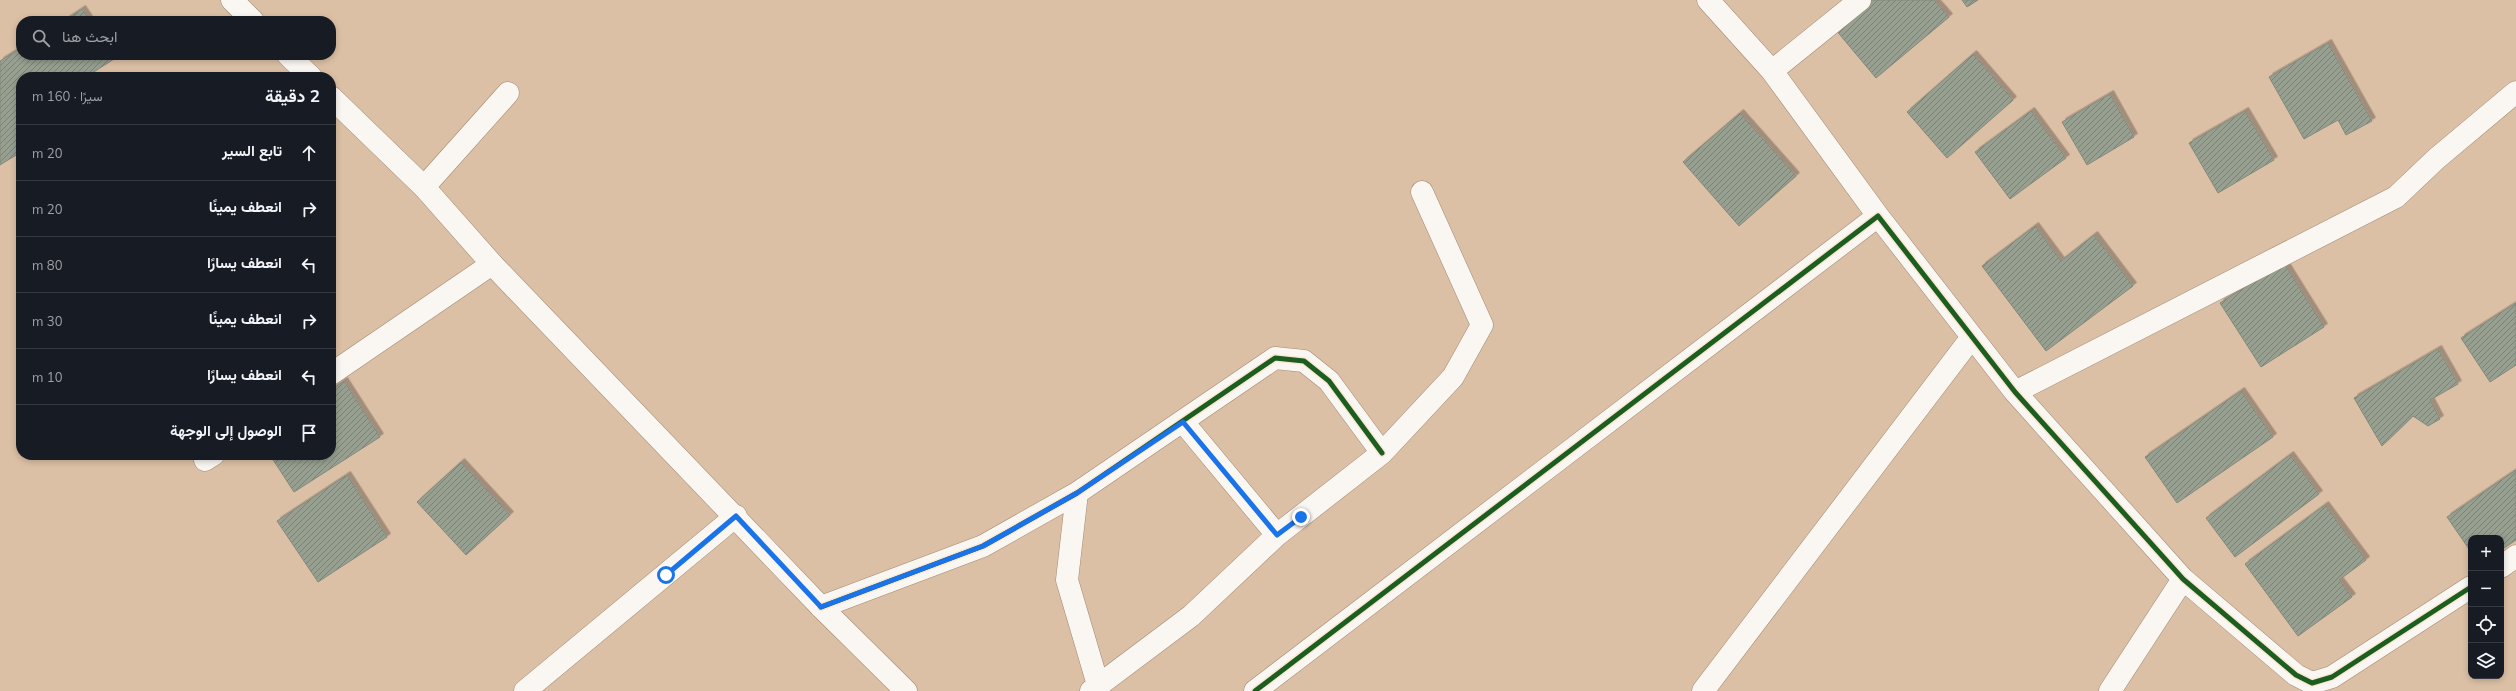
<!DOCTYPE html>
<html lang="ar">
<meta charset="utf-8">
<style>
:root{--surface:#171b24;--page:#242831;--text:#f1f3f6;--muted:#9ea1a6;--line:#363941}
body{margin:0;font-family:Mulish,Vazirmatn,sans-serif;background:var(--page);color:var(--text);direction:rtl}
.controls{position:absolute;right:12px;bottom:12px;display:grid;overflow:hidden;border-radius:8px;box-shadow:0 2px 6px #0003}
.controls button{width:36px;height:36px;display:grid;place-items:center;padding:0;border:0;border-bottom:1px solid var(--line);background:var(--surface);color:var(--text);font:20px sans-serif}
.stop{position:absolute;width:12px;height:12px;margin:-9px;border:3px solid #1a73e8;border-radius:50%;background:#fff}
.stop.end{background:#1a73e8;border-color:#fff;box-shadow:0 1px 4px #0008}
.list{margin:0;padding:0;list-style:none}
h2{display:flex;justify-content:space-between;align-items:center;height:52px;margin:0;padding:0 16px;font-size:17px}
h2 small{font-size:13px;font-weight:400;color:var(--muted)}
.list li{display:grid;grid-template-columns:26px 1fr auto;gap:12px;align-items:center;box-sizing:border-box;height:56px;padding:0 16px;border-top:1px solid var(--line)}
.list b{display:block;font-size:15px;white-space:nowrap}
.list em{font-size:13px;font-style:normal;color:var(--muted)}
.icon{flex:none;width:22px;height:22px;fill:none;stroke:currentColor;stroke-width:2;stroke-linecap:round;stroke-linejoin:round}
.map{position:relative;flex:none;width:2516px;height:691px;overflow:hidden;direction:ltr}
.search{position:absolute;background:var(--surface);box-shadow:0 2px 6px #0003;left:16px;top:16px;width:320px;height:44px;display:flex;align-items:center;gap:10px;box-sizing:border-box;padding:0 14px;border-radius:16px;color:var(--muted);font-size:15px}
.panel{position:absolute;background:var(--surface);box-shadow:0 2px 6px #0003;left:16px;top:72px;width:320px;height:388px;border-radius:16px;direction:rtl}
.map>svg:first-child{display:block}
.building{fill:url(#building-hatch);stroke:#848a7c;filter:url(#shadow)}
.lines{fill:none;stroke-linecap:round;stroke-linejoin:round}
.minor-casing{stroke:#9f8a75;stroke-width:23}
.secondary-casing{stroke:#9f8a75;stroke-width:23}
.minor{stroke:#faf6f2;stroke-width:22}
.secondary{stroke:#faf6f2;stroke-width:22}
.cycleway-casing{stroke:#fce7d4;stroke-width:8}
.cycleway{stroke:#1b5e20;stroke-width:5}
.route{stroke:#1a73e8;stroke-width:5}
</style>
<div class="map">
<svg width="2516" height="691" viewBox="0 0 2516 691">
<defs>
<pattern id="building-hatch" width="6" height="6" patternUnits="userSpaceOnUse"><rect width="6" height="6" fill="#969f90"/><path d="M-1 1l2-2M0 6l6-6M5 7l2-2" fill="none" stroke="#7c8275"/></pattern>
<filter id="shadow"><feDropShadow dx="3.5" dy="-3.5" stdDeviation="0" flood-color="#0004"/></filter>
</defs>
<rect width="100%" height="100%" fill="#dcc0a5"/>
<path class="building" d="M1870 0H1934L1949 17 1876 78 1835 29Z
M1962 0H1978L1967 7Z
M82 9 90 21H64Z
M2328 43 2372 121 2346 135 2338 120 2304 139 2269 77Z
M21 48V55H112L114 59 86 77H21V118L19 120 21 123V152L0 165V61Z
M1973 54 2013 100 1947 158 1907 112Z
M2110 94 2134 137 2087 165 2062 122Z
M2031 111 2066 158 2010 199 1975 152Z
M2245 111 2274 160 2218 193 2189 143Z
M1740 113 1796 176 1739 226 1683 162Z
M2035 226 2061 261 2094 235 2133 286 2046 351 1982 266Z
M2284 263 2324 327 2261 367 2220 303Z
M2516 303V365L2490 382 2461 338Z
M2438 349 2458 384 2430 400 2440 419 2428 426 2413 416 2382 446 2354 398Z
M344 381 380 437 294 492 270 455H331V390Z
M2241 391 2273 437 2177 503 2145 457Z
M2290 455 2319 494 2235 557 2206 518Z
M461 462 510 515 466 555 417 502Z
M2516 470V540L2501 550V538H2471V552L2447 517Z
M347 475 387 537 318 582 277 521Z
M2325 505 2366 560 2339 580 2352 597 2298 636 2245 564Z"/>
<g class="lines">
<g class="minor-casing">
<path id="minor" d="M1708 0 1772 71 1878 216
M1772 71 1860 0
M424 187 508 93
M331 374 492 264
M2015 392 2396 197 2436 159 2516 92
M1183 422 1277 535
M205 460 213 455
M1077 493 1067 580 1098 685
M2501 567 2516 556
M821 607 983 546 1077 493 1275 358 1304 361 1329 381 1382 453
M525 691 736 516
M1091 691 1191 616 1277 535 1382 453 1453 377 1482 325 1422 192
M1255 691 1878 216 2015 392 2183 579 2296 675 2312 683 2332 677 2471 587
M1703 691 1972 337
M2110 691 2183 579"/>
</g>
<g class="secondary-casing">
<path id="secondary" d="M232 0 253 21
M288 55 311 77
M331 97 424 187 492 264 821 607 906 691"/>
</g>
<use href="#minor" class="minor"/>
<use href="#secondary" class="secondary"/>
<g class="cycleway-casing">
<path id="cycleway" d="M821 607 983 546 1077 493 1275 358 1304 361 1329 381 1382 453
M1255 691 1878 216 2015 392 2183 579 2296 675 2312 683 2332 677 2471 587"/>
</g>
<use href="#cycleway" class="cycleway"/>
</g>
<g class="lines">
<path class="route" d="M666 575 736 516 821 607 983 546 1077 493 1183 422 1277 535 1301 517"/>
</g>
</svg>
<div class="controls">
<button>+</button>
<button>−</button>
<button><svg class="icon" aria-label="locate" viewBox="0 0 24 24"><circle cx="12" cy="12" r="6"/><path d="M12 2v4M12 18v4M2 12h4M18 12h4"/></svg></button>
<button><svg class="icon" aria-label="layers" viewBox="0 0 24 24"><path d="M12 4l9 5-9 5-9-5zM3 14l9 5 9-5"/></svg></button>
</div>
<div class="stop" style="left:666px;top:575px"></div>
<div class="stop end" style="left:1301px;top:517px"></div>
<div class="search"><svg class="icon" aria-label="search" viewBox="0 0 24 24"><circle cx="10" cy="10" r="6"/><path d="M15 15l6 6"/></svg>ابحث هنا</div>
<section class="panel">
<h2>2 دقيقة<small>سيرًا · 160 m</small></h2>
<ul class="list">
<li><svg class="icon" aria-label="ahead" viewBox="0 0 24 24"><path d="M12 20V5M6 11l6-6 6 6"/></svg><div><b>تابع السير</b></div><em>20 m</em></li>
<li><svg class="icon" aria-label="right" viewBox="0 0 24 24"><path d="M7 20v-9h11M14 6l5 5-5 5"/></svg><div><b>انعطف يمينًا</b></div><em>20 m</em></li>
<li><svg class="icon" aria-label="left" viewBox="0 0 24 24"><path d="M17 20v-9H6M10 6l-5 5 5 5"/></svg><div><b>انعطف يسارًا</b></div><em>80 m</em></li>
<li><svg class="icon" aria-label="right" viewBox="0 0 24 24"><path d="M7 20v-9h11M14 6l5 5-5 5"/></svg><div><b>انعطف يمينًا</b></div><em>30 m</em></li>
<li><svg class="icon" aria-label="left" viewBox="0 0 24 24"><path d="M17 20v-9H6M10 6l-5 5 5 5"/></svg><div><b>انعطف يسارًا</b></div><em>10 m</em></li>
<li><svg class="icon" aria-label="arrive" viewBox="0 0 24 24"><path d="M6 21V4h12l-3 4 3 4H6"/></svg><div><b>الوصول إلى الوجهة</b></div></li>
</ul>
</section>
</div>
